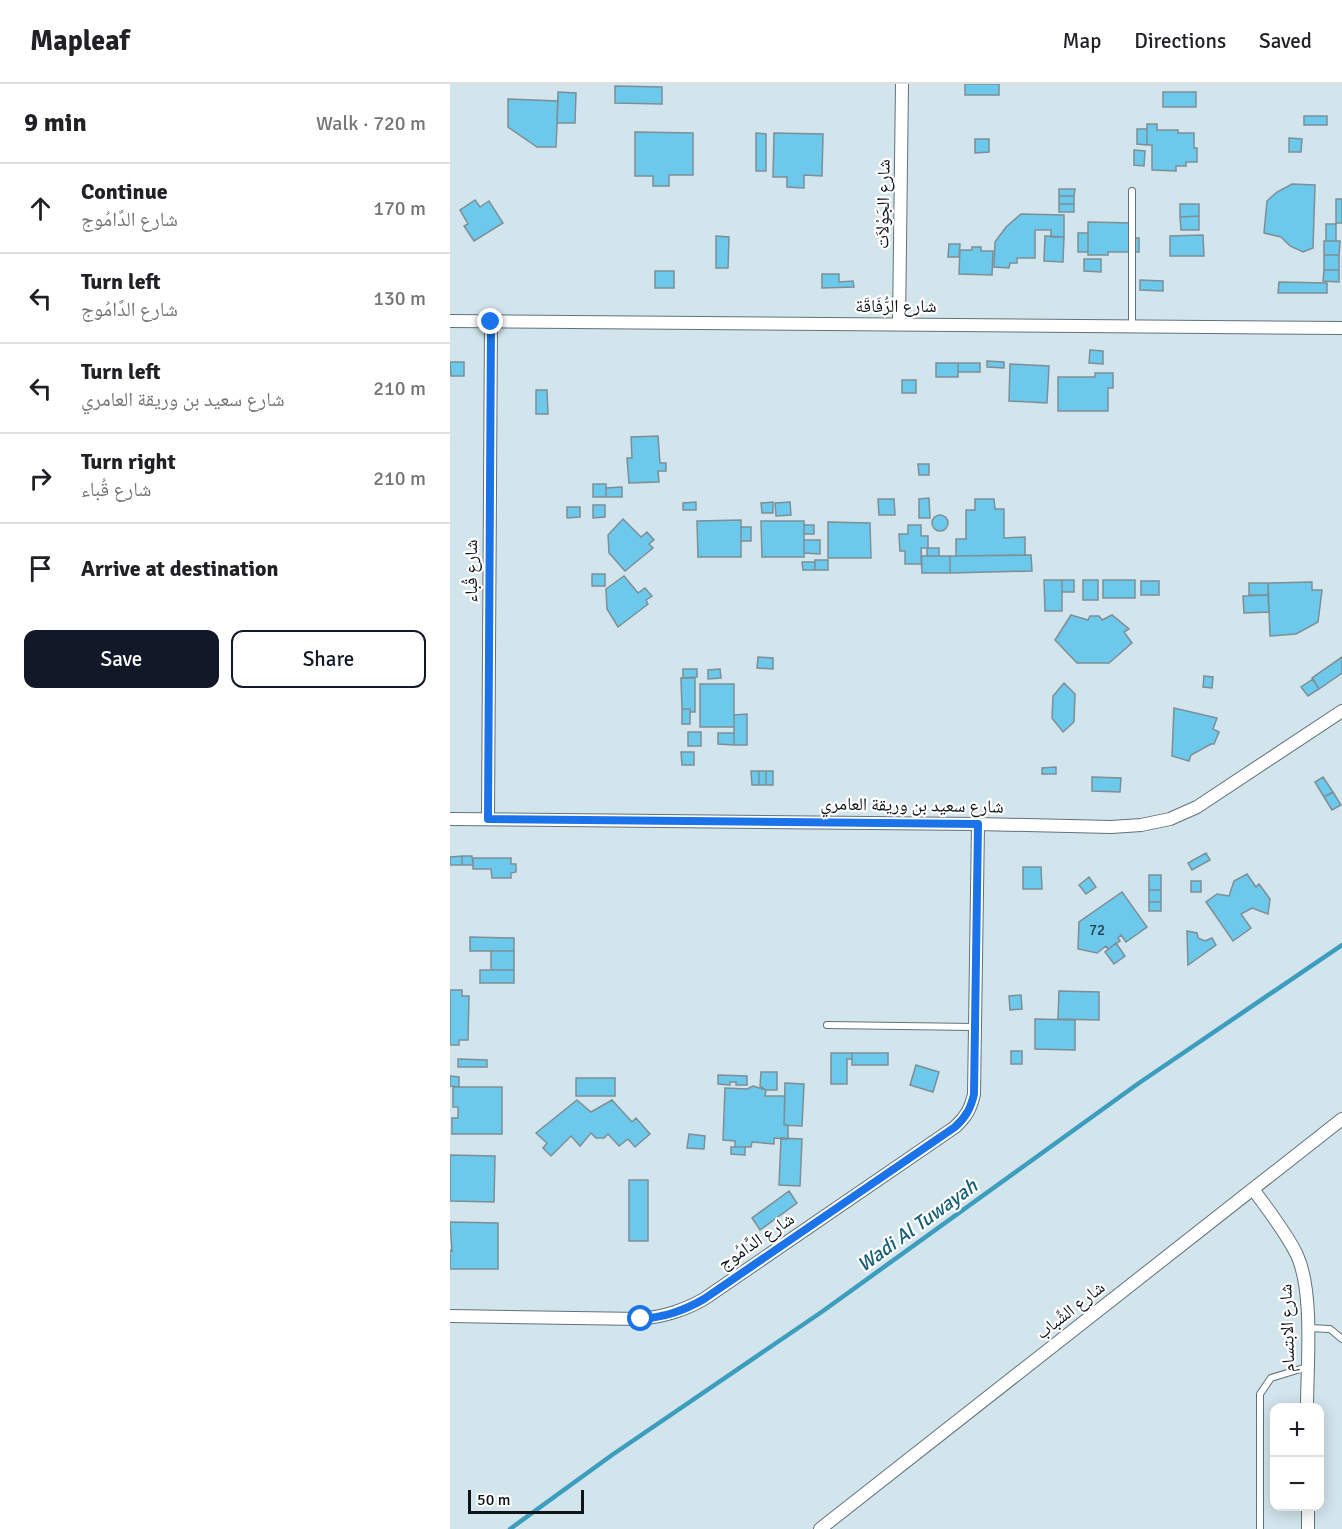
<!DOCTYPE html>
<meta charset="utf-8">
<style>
:root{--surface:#fff;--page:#f6f6f6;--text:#202124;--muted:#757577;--line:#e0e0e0;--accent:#111827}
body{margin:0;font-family:Signika,"Noto Naskh Arabic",sans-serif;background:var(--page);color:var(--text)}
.controls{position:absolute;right:18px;bottom:18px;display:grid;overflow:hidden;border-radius:12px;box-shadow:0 3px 15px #0003}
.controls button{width:54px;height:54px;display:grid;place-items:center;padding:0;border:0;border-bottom:2px solid var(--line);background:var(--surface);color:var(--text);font:30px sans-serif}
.scale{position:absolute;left:18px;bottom:15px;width:116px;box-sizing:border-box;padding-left:6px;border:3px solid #0e1417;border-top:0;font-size:16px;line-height:21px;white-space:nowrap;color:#0e1417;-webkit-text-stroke:4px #fff;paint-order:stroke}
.stop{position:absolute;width:18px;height:18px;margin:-14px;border:4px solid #1a73e8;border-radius:50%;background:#fff}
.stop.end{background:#1a73e8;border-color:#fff;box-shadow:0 2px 6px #0008}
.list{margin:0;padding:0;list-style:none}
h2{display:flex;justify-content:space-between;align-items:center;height:78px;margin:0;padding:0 24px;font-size:26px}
h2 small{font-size:20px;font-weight:400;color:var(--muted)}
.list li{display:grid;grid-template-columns:39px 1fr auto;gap:18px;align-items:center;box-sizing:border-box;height:90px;padding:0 24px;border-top:2px solid var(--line)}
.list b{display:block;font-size:22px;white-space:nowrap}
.list p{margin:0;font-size:20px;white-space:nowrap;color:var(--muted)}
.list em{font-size:20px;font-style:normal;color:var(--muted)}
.actions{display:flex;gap:12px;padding:18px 24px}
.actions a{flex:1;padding:14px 0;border:2px solid var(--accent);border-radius:12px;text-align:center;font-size:21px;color:var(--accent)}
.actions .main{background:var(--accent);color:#fff}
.icon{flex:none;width:33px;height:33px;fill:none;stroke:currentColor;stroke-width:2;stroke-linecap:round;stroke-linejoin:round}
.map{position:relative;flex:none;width:892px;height:1445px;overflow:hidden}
header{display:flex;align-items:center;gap:36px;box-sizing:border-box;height:84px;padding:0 30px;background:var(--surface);border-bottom:2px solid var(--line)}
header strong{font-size:28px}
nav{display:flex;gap:33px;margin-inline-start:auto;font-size:21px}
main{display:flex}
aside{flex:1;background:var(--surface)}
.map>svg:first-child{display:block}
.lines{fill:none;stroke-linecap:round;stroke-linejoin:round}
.stream{stroke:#3d9dbe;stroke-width:4.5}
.building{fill:#6dc9ec;stroke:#7d8e95;stroke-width:1.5}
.service-casing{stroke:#617279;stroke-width:8}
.minor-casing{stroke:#617279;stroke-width:14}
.service{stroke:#fff;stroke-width:6}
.minor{stroke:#fff;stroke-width:12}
.route{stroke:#1a73e8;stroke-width:8}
.labels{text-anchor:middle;stroke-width:4.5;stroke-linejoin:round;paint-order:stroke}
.number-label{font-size:15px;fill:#26414c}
.street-label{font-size:18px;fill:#0e1417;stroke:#fff}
.water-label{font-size:20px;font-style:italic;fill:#155f77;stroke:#fff}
</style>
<header>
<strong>Mapleaf</strong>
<nav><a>Map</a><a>Directions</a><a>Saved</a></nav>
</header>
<main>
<aside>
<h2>9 min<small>Walk · 720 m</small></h2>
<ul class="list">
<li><svg class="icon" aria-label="ahead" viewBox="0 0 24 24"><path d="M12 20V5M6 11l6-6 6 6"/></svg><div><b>Continue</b><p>شارع الدَّامُوج</p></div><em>170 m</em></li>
<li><svg class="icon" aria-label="left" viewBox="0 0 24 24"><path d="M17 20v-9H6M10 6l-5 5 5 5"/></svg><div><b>Turn left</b><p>شارع الدَّامُوج</p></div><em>130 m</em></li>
<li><svg class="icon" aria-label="left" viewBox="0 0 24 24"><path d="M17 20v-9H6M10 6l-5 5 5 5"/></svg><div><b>Turn left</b><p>شارع سعيد بن وريقة العامري</p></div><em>210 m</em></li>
<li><svg class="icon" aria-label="right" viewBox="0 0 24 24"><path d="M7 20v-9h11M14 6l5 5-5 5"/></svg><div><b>Turn right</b><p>شارع قُباء</p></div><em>210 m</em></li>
<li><svg class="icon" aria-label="arrive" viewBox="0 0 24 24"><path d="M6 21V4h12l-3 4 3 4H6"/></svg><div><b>Arrive at destination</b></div></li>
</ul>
<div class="actions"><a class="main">Save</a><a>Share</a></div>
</aside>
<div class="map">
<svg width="892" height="1445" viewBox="0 0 892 1445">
<rect width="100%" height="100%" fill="#d2e4ec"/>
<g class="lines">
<path class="stream" d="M60 1445 162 1371 373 1227 689 999 892 861"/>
</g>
<path class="building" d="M515 0H549V11H515Z
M165 2 212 3V20L165 19Z
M108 8 126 9 125 39H107Z
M713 8H746V23H713Z
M58 15 108 17 106 63H87L58 43Z
M854 32H877V41H854Z
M697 40H707V46H728V49H744V64H747V78H736V82H726V87L702 86V61H697Z
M687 45H697V61L687 60Z
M185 48 243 49V91H219V102H203V92H185Z
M306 49 316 50V87H306Z
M324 49 373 50 372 92 354 91V104L337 103V93H323Z
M839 54 852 55 851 68H839Z
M525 55H539V68L525 69Z
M684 66 695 67 694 82 684 81Z
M842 100 865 101 863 164 853 168 840 162 831 153 814 149 817 117 827 108Z
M609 105H625L624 112H609Z
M609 112H624V120H609Z
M886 115H892V139H886Z
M25 116 30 123 39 117 53 139 24 157 14 142 18 140 10 126Z
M609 120H624V128H609Z
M730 120H749V132L730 133Z
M571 130 614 131V153H601V146H585V174H567V179H560L559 184 544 183 545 158 556 143Z
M749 132V146H731L730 133Z
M638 138 682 139V154H689V168H658V171H638Z
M876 140H886V157H876Z
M628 149H638V168H628Z
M753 151 754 172H720V152Z
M266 152 279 153 278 184H266Z
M595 152 614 153 613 178 594 177Z
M874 157H890L889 171H874Z
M499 160H510L509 173H498Z
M522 163H531V167H543L542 191 509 190 510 166H522Z
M874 171H889V186H874Z
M634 175H651V188L634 187Z
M874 186H889V198L873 197Z
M205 187H224V204H205Z
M372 190H389V198L403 197 404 203 372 204Z
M690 196 713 197V207L690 206Z
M829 198 877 199V209H828Z
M640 266 653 267V280L639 279Z
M537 277 554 278V284L537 283Z
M0 278H14V292H1Z
M486 279H508V293H486Z
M508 279H530V288H508Z
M560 280 599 282 597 319 559 317Z
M645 289H663V304H658V327H608V293H645Z
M452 296H466V309H452Z
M86 306H97L98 330H86Z
M208 352 210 379H216V387H208L209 398 179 399 177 374H182L181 353Z
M468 380H479V391H469Z
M143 400H156V413H143Z
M172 403V413H156V404Z
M479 414 480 434H469V415Z
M428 415H444L445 431H429Z
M525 415H544L545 425H554V454L575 453V471L506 472V455H516V426H525Z
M246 418V426H233V419Z
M323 418V429H312L311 419Z
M340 418 341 431 326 432 325 419Z
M143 421H155V433L143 434Z
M117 423H130V433L117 434Z
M482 439a8 8 0 1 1 16 0a8 8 0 1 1-16 0Z
M173 435 191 453 197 448 204 456 199 460 203 464 175 487 159 469 158 451Z
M291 436V473H248L247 437Z
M311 437H354V473H312Z
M378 438 420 439 421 474H378Z
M354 441H364V450H354Z
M458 441H471V452H478V464H471L472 480H455V467H450L449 450H458Z
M291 443H301V457H291Z
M354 456H370V470L354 469Z
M477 464H489V472H477Z
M581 471 582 487 500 489V472Z
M471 472H500V489H472Z
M365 476H378V486H365Z
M352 478H365V486H353Z
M142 490H155V502H142Z
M174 492 188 509 195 504 202 512 196 516 198 520 168 543 157 525 156 505Z
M594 496H612V527H595Z
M612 496H624V508H612Z
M633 496H648V516H633Z
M653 496H685V514H653Z
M691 497H709V511H691Z
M862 498V506H872L868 538 846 550 820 552 818 499Z
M799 499H818V511H799Z
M818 511 819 528 794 529 793 512Z
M621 531 638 536 640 532H649L652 536 662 531 679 545 674 548 682 559 659 579H627L605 556Z
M308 573 323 574V585L307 584Z
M892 573V589L869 605 862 594Z
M233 585H247V593L233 594Z
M270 585 271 594 258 595V586Z
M754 592 763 593 762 604 753 603Z
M231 594H245V628H240V625H232Z
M863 595 869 605 858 612 851 603Z
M614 599 625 610 624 638 613 648 602 634 603 612Z
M250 600H284V643H250Z
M724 624 767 634 763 645 769 648 764 660H761L741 671 739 677 722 672Z
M232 625H240V640H232Z
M297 630V661H284V631Z
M238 648H251V662H238Z
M268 649H284V661L268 660Z
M231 668H244V681H232Z
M606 683V690H592V684Z
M301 687H309V701H302Z
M309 687H316V701H309Z
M316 687H323V701H316Z
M642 693 671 694 670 708 642 707Z
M873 693 883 708 874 713 865 698Z
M883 708 891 721 882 726 874 713Z
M756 769 760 776 742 786 738 779Z
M12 772H22L23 781H12Z
M12 772V781H0V773Z
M23 774H61V780H66V788L61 789V794H42L41 785H23Z
M573 783H591L592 805H573Z
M797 790 806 803 809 800 820 815 818 830 802 824 791 830 801 844 783 857 756 818 767 810 779 812 784 797Z
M699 791H711V806H699Z
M639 793 646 803 636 810 629 801Z
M741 797H751V808H741Z
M699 806H711V818H699Z
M672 808 697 843 676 858 671 851 668 854 670 857 658 865 656 862 647 869 628 865 629 838Z
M699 818H711V827H699Z
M737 847 747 849 748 854 755 857 762 854 766 861 738 881Z
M20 853 64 854V867H20Z
M666 859 675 872 664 880 655 868Z
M41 867H64V886H41Z
M30 886H64V899H30Z
M0 906H12V912H19L18 956H9V961H0Z
M609 907 649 908V936L608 935Z
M571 911 572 925 560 926 559 912Z
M585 935 625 936V966L585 965Z
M561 967H572V980H561Z
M381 969H402V975H397V1000H381Z
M402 969H438V981H402Z
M8 975 37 976V983H8Z
M466 981 489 988 483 1008 460 1001Z
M311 988H327V1006H316L310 1002Z
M268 991 297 992V1001H286V998H280V1001L268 1000Z
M0 992 9 993V1003L0 1002Z
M126 994H165V1012H126Z
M335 999 354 1000 352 1042 334 1041Z
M303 1002 316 1006 315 1012H335L334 1041H338V1055L324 1054V1060L302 1058 301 1063H285V1057L273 1056 275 1004 297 1005Z
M3 1003H52V1050H2V1034H8V1023H3Z
M127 1016 141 1028 162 1016 182 1038 186 1034 200 1050 185 1063 178 1055 169 1062 158 1050 154 1054H146L141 1049 130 1062 121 1052 101 1072 93 1064 97 1059 86 1049Z
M239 1050 255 1052 254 1065 237 1064Z
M331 1054 352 1055 350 1102 329 1101Z
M281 1063H295V1071L281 1070Z
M0 1071 45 1072 44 1118 0 1117Z
M179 1096H198V1157H179Z
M339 1107 347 1119 310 1146 302 1134Z
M0 1138 48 1139V1185H0V1166L2 1167Z"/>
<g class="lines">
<g class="service-casing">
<path id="service" d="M682 107V242
M377 941 524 943
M858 1244 880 1245 892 1255
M810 1445V1310L821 1294 857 1283"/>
</g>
<g class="minor-casing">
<path id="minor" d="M0 237 892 244
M449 240 452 0
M0 735 528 740 661 743 691 741 720 735 747 723 892 627
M38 735 41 238
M803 1105C818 1126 836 1148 847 1171 864 1208 857 1281 857 1324
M0 1232 191 1235C215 1232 233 1227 254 1215L505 1043C516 1033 521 1024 524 1010L528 740
M858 1422V1445
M370 1445 892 1035"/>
</g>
<use href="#service" class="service"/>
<use href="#minor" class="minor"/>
</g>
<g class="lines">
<path class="route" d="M41 238 38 735 528 740 524 1010C521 1024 516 1033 505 1043L254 1215C233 1227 215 1233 191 1235"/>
</g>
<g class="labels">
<g class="number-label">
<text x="647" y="851">72</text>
</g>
<g class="street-label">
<text transform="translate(433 120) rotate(-89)" y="6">شارع الجَوْلاَت</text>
<text x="446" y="228">شارع الرُّفَاقَة</text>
<text transform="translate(21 487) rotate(-90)" y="6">شارع قُباء</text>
<text transform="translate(462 721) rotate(1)" y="6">شارع سعيد بن وريقة العامري</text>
<text transform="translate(306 1157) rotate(-34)" y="6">شارع الدَّامُوج</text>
<text transform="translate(620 1226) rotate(-38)" y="6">شارع الشَّباب</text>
<text transform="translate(837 1244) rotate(-92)" y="6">شارع الابتسام</text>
</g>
<g class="water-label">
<text transform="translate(467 1141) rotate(-36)" y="7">Wadi Al Tuwayah</text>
</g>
</g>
</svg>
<div class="controls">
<button>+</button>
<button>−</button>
</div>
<div class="scale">50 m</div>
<div class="stop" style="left:191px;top:1235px"></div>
<div class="stop end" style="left:41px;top:238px"></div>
</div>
</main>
